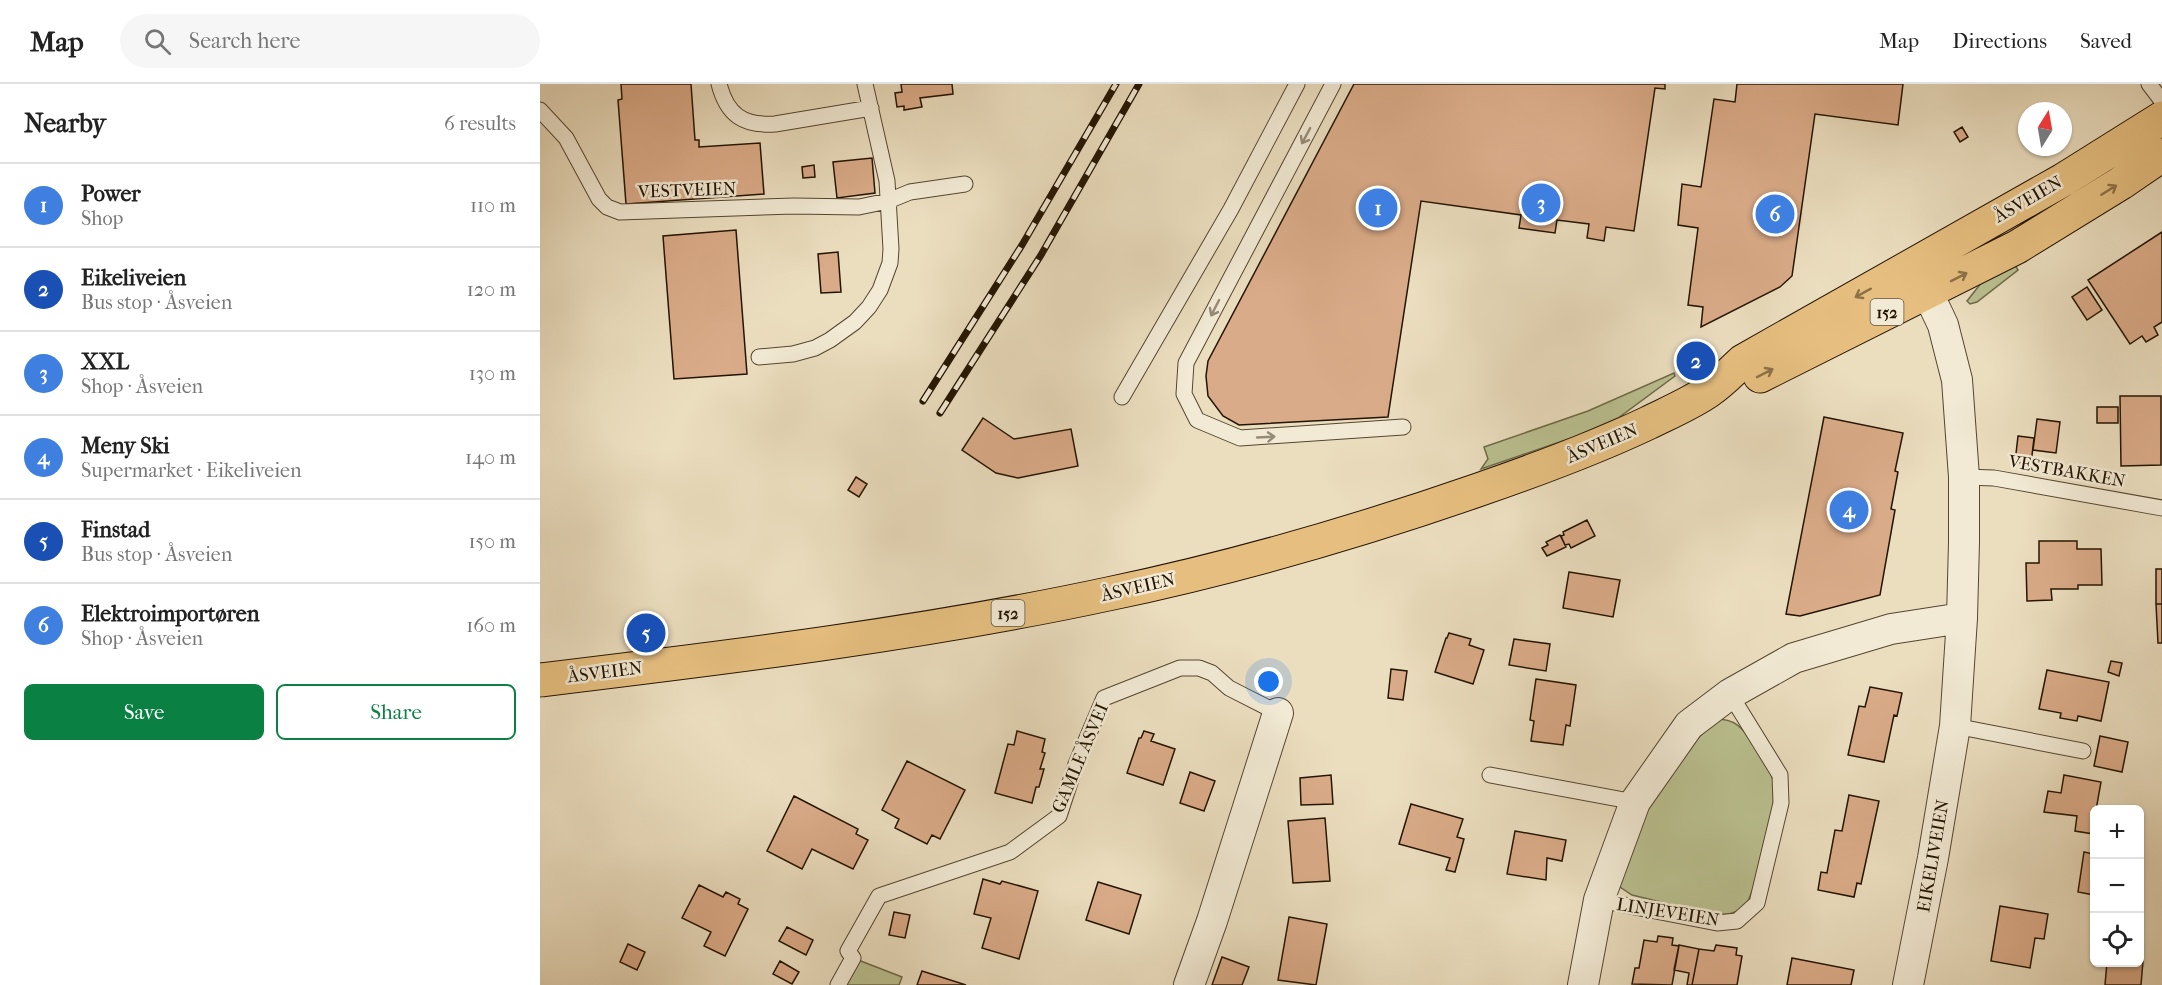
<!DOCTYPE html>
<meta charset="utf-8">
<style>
:root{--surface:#fff;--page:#f6f6f6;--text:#222;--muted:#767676;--line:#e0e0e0;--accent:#0b8043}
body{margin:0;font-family:"IM FELL French Canon",serif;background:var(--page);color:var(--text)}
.controls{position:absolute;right:18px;bottom:18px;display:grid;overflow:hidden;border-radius:9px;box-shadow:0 2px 4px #0004}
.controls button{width:54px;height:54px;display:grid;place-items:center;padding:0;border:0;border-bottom:2px solid var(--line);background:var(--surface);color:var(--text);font:30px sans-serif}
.compass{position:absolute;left:1478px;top:18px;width:54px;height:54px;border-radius:50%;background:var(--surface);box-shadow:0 2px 4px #0004;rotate:11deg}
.you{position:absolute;left:729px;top:598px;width:21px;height:21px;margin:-15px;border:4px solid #fff;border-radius:50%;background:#1a73e8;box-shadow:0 0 0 9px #1a73e833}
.badge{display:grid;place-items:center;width:39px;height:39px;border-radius:50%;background:var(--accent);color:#fff;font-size:20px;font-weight:700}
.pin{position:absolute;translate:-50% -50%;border:3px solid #fff;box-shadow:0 2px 6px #0006}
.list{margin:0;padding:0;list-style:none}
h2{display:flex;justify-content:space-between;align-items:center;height:78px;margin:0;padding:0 24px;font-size:26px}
h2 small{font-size:20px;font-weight:400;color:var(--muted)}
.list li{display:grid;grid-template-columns:39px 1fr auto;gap:18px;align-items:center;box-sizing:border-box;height:84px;padding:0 24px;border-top:2px solid var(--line)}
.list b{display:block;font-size:22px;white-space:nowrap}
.list p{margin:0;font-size:20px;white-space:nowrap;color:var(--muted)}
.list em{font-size:20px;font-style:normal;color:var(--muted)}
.actions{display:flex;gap:12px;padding:18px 24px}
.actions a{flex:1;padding:14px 0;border:2px solid var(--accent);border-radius:9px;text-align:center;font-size:21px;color:var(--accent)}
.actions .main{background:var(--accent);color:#fff}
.icon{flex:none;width:33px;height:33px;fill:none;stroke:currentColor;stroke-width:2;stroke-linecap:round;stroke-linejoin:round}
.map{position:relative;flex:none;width:1622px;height:901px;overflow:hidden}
header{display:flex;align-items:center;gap:36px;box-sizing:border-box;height:84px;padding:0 30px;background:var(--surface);border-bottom:2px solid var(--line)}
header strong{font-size:28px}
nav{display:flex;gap:33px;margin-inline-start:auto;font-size:21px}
.search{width:420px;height:54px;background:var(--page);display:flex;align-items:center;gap:15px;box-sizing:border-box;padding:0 21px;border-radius:33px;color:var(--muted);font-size:22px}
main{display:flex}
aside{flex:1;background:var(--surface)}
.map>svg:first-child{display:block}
.green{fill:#bac090;stroke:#6e6a48;stroke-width:1.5}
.building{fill:#daab88;stroke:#231401;stroke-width:1.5}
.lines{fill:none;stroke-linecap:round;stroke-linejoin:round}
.service-casing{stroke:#554630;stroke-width:17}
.minor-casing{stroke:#554630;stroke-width:32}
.primary-casing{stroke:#231401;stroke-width:35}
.service{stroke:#f2ead5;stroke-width:15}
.minor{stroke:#f2ead5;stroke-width:30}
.primary{stroke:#e6bf80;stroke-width:33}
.rail-casing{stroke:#231401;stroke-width:7}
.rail{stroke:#f2ead5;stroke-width:4.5;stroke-dasharray:14;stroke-linecap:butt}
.oneway{stroke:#958a76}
.oneway2{stroke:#8e7247}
.labels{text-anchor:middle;stroke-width:5;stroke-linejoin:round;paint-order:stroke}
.shield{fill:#f2ead5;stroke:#615441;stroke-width:1.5}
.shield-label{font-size:16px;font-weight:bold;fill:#231401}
.street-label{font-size:18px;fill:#231401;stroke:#f2ead5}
</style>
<header>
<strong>Map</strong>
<div class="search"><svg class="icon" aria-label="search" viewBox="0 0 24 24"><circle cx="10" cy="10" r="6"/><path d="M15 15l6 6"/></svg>Search here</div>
<nav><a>Map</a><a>Directions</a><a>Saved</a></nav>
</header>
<main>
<aside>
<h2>Nearby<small>6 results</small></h2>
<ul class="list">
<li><span class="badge" style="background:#3f7fe0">1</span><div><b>Power</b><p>Shop</p></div><em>110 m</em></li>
<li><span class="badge" style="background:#1a4fb4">2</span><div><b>Eikeliveien</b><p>Bus stop · Åsveien</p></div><em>120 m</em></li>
<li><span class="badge" style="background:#3f7fe0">3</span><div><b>XXL</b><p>Shop · Åsveien</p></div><em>130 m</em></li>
<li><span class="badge" style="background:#3f7fe0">4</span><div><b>Meny Ski</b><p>Supermarket · Eikeliveien</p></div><em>140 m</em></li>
<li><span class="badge" style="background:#1a4fb4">5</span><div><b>Finstad</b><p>Bus stop · Åsveien</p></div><em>150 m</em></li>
<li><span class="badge" style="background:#3f7fe0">6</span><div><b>Elektroimportøren</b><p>Shop · Åsveien</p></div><em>160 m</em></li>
</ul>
<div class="actions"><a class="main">Save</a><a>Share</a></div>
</aside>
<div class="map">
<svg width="1622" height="901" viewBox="0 0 1622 901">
<rect width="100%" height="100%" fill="#ebdebf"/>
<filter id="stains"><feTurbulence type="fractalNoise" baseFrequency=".00333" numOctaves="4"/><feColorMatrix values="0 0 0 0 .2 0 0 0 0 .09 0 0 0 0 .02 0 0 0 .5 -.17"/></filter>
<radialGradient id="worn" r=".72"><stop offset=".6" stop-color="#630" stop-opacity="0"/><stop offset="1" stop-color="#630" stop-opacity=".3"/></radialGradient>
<path class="green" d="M1472 176 1478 186 1437 218 1430 220 1427 217 1449 189Z
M1134 289 1135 292 1078 334 1034 353 941 385 948 375 944 363 1048 327Z
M1177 635C1195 635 1203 644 1212 659 1220 671 1231 685 1234 700 1237 724 1217 803 1204 825L1189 830 1174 831 1092 811 1080 803 1079 789 1118 703 1146 666Z
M313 874 362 893 359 901H301Z"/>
<path class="building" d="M81 0H151L155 56H159V63L220 59 224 110 86 120 78 16 82 15Z
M361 0H412L413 10 380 14 382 23 364 26V22L357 23 355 9 362 8Z
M814 0H1125V5L1115 4 1094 147 1066 143 1064 157 1047 154 1049 140 1017 136 1015 149 979 144 981 131 881 117 848 333 699 341 683 332 668 312 666 292 668 277Z
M1197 0H1363L1358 41 1275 30 1252 192 1240 203 1161 243 1163 223 1148 221 1158 144 1138 141 1142 100 1161 103 1174 15 1195 18Z
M1422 43 1428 53 1420 58 1414 48Z
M332 74 335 109 297 114 293 78Z
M274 81 275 93 263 94 262 83Z
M196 146 207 290 134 295 123 152Z
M1622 148V238L1614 243 1618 251 1606 258 1602 252 1590 260 1548 196Z
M298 168 301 208 281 209 278 170Z
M1547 203 1562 226 1547 236 1532 213Z
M1580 312H1621V381L1581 382Z
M1557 323H1578V339H1557Z
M1284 333 1363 349 1355 387 1358 388 1351 425 1355 426 1340 511 1260 532 1246 530Z
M443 334 474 355 531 345 538 382 478 394 456 389 422 366Z
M1497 335 1520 338 1516 369 1493 366Z
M1478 352 1494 354 1491 380 1475 378Z
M316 393 327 400 319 413 308 406Z
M1047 436 1055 452 1031 464 1029 460 1025 461 1021 452 1024 451 1023 448Z
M1020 451 1026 463 1007 472 1002 464 1008 461 1006 458Z
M1499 457H1537V465H1561L1562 501H1538V505H1511L1512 516 1487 517 1486 479H1499Z
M1616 485H1622V520H1616Z
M1029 488 1080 496 1073 533 1023 524Z
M1616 520H1622V559H1618Z
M909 549 931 555 929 561 944 566 933 600 895 588 906 554H907Z
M974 555 1010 560 1006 587 969 581Z
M1571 577 1582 579 1579 592 1568 588Z
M851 585 867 587 863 616 848 614Z
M1507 586 1569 598 1561 637 1538 632 1537 637 1520 634 1521 629 1499 625Z
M996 595 1036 601 1030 642 1026 641 1023 661 991 657 994 637 990 636Z
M1330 603 1362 609 1357 632 1354 631 1344 678 1308 671 1319 622 1325 623Z
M477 647 505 655 502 668 505 669 500 685H504L499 703H496L492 719 455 709 468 660 474 661Z
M604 647 614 650 611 657 635 665 623 701 587 689 599 654H601Z
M1560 652 1588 658 1582 688 1554 682Z
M367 677 425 706 400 755 392 751 387 760 355 744 359 735 342 726Z
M650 688 675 697 664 727 640 719Z
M791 691 793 720 761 721 760 694Z
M1524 691 1561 698 1556 726H1554V750L1535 747 1537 732 1504 728 1508 707 1521 709Z
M1309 711 1339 717 1321 800 1317 799 1314 813 1278 806 1281 788 1287 789 1295 746 1302 747Z
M254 712 318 745 316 750 328 756 313 785 272 765 262 785 227 767Z
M871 720 923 735 917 753 924 755 915 788 906 786 910 774 859 760Z
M785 734 790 797 753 799 748 737Z
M975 747 1026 756 1022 777 1007 774 1006 796 967 790Z
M1544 768 1554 770V811L1538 808Z
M443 795 460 800 462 797 498 807 479 875 442 864 451 834 434 830Z
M558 798 601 811 589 850 546 836Z
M159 801 183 813 186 808 200 815 198 820 208 825 185 872 164 862 171 848 142 834Z
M1460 822 1508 830 1504 855 1495 854 1490 884 1451 877Z
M354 828 370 831 365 854 349 851Z
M749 833 787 840 776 901 738 896Z
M247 843 273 856 266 871 239 857Z
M1118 852 1133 854 1132 861 1139 862 1132 901 1092 900 1095 884H1099L1104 856 1117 858Z
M88 860 105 868 97 886 80 878Z
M1139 861 1159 865 1152 901H1147L1149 889 1134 886Z
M1176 861 1197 864 1196 871 1202 872 1197 901H1152L1159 865 1174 867Z
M682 873 709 883 702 901H672Z
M1252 874 1314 886 1311 901H1247Z
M240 877 259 888 252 900 233 890Z
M1600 877H1603L1601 901H1565L1567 878H1600Z
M382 887 426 901H377Z"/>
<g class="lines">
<g class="service-casing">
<path id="service" d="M179 0C187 31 203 42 235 40L331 24
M793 0 646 279 644 310 657 336 700 354 863 343
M1609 0 1622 17
M0 26 26 54 59 115 67 123 80 128 254 122 319 123 348 117 370 108 425 100
M219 273 253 270 275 264 290 256 315 238 329 223 340 206 350 179 351 165 347 97 325 0
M582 313 691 125 757 0
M1424 393 1454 394 1622 424
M1415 642 1543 667
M950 691 1095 718
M1059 816 1177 839 1197 837 1217 819 1241 719 1240 691 1190 610
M298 901 313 874 308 867 339 812 470 768 519 732 536 680 564 614 640 584H659L672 589 689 604 738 629"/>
</g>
<g class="minor-casing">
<path id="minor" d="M649 901 672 837 738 629
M1043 901 1059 816 1095 718 1149 641 1190 610 1254 574 1351 545 1422 534
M1368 901 1393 774 1415 642 1422 534 1424 458V393L1417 296 1403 241 1377 186"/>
</g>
<g class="primary-casing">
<path id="primary" d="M1220 292 1477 163 1581 99 1622 71
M0 596C190 573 381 550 568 510 693 484 817 448 938 406 996 386 1053 365 1108 339 1128 329 1152 319 1170 306 1182 298 1192 287 1203 277L1523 96 1622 34"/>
</g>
<use href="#service" class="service"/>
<use href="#minor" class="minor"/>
<use href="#primary" class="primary"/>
<g class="rail-casing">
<path id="rail" d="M383 317 482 161 576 0
M400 329 501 171 599 0"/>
</g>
<use href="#rail" class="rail"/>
</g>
<defs><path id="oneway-shaft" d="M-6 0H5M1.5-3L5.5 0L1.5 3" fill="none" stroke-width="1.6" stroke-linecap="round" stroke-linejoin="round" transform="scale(1.5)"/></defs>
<g class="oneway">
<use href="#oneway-shaft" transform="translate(766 52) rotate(118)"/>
<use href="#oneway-shaft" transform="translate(675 224) rotate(117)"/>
<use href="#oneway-shaft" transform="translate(726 353) rotate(-3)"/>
</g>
<g class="oneway2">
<use href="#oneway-shaft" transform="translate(1569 106) rotate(-32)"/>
<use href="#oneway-shaft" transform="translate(1419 193) rotate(-27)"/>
<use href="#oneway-shaft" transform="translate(1323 209) rotate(151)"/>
<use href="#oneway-shaft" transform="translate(1225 289) rotate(-27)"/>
</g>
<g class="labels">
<g class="shield">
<rect x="1330.5" y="215" width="33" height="26" rx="4.5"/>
<rect x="451.5" y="516" width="33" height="26" rx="4.5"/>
</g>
<g class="shield-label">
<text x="1347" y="234">152</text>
<text x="468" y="535">152</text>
</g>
<g class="street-label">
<text transform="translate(147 106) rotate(-2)" y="6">VESTVEIEN</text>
<text transform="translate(1488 115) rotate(-30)" y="6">ÅSVEIEN</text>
<text transform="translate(1062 359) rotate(-23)" y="6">ÅSVEIEN</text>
<text transform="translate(1527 387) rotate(10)" y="6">VESTBAKKEN</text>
<text transform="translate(598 503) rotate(-13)" y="6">ÅSVEIEN</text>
<text transform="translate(65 588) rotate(-7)" y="6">ÅSVEIEN</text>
<text transform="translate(540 674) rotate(-67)" y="6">GAMLE ÅSVEI</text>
<text transform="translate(1393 772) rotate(-80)" y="6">EIKELIVEIEN</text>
<text transform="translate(1128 828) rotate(9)" y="6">LINJEVEIEN</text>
</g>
</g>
<rect width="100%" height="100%" filter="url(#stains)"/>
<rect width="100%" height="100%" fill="url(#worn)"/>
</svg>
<div class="controls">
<button>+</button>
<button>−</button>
<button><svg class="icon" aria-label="locate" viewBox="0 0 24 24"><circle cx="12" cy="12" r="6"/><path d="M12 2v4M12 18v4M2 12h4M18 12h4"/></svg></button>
</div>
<svg class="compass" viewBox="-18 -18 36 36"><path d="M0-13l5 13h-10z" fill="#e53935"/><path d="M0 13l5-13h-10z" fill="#767676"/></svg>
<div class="you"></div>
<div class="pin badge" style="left:838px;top:124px;background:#3f7fe0">1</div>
<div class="pin badge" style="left:1156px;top:277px;background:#1a4fb4">2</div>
<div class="pin badge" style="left:1001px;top:119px;background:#3f7fe0">3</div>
<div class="pin badge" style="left:1309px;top:426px;background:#3f7fe0">4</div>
<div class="pin badge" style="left:106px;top:549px;background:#1a4fb4">5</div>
<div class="pin badge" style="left:1235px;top:130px;background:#3f7fe0">6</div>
</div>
</main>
